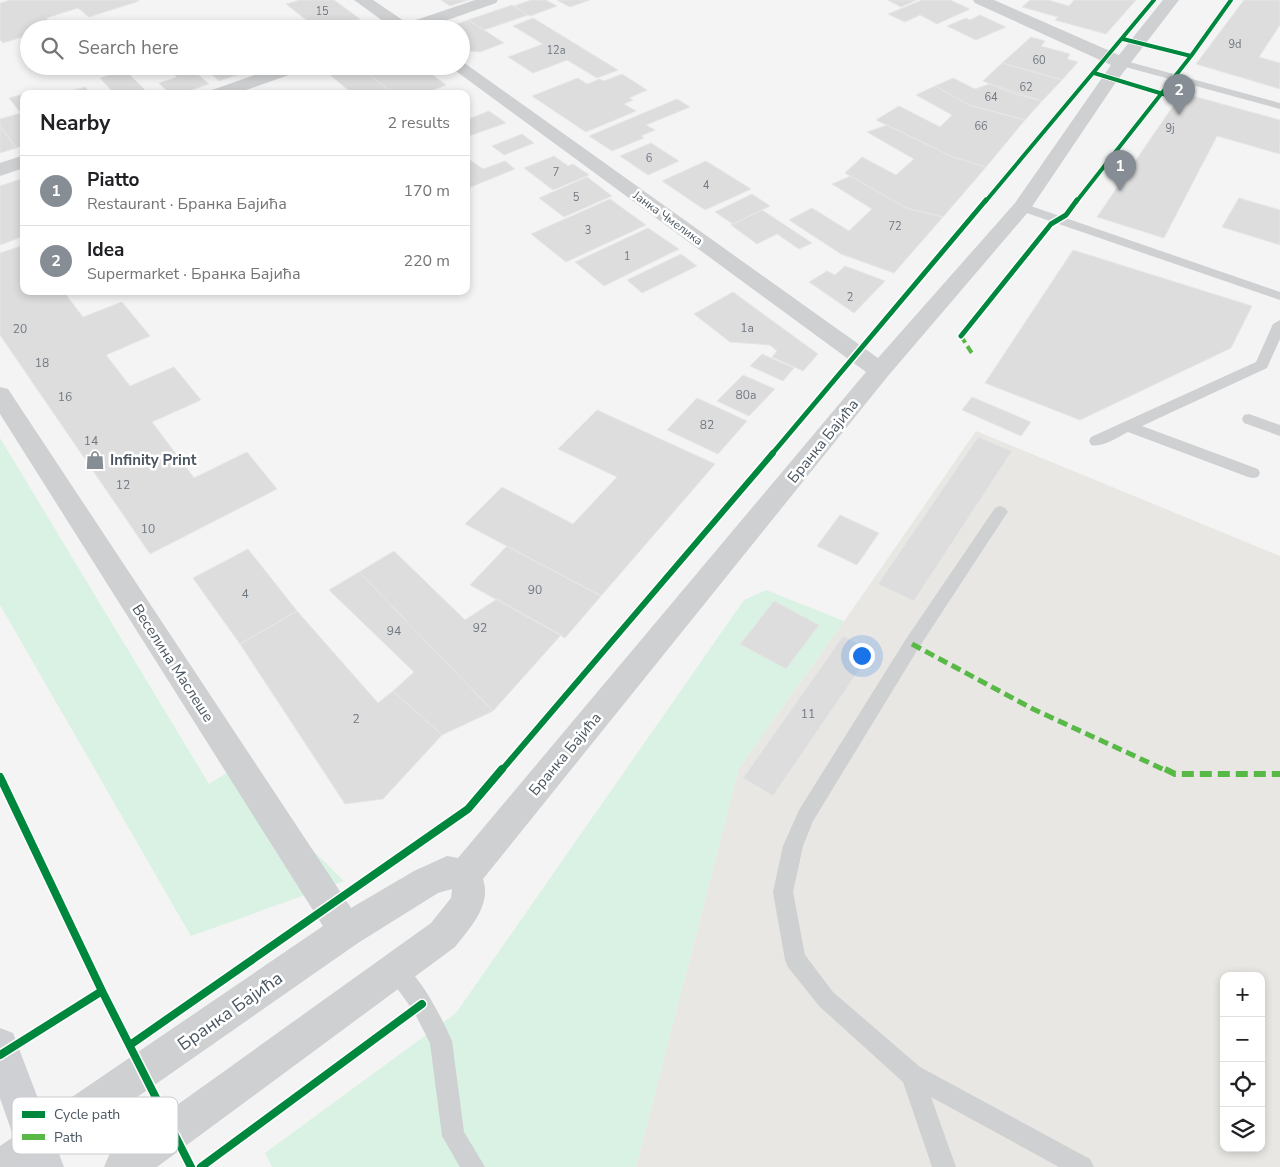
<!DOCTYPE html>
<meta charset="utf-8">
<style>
:root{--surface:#fff;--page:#f2f2f2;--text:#202124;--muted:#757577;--line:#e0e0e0;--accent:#868d94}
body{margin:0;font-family:"Nunito Sans",sans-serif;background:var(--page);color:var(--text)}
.controls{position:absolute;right:15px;bottom:15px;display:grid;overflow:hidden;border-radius:10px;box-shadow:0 2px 8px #0003}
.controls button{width:45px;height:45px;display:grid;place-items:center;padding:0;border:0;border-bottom:1px solid var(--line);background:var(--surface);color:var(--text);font:25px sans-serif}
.you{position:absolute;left:861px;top:655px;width:18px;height:18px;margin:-12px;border:4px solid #fff;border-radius:50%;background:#1a73e8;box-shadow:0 0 0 8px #1a73e833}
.badge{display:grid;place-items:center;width:32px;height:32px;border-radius:50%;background:var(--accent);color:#fff;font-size:16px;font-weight:700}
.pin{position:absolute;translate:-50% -41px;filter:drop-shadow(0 1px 2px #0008)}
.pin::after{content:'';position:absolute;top:26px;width:18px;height:15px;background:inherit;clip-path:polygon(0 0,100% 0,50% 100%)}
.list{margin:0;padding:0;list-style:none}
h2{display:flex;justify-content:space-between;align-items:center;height:65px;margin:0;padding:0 20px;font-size:21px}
h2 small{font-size:16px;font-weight:400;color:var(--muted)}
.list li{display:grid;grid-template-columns:32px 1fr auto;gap:15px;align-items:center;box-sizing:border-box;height:70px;padding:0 20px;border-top:1px solid var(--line)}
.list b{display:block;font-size:19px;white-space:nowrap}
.list p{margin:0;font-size:16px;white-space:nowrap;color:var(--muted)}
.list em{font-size:16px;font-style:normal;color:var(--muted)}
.icon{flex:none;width:28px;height:28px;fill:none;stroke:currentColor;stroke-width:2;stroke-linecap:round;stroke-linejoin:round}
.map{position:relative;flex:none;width:1280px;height:1167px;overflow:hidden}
.search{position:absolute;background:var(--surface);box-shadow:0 2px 8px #0003;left:20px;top:20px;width:450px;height:55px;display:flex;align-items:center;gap:12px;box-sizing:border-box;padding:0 18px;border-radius:28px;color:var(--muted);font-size:19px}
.panel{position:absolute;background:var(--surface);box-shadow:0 2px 8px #0003;left:20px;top:90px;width:450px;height:205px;border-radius:10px}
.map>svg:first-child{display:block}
.commercial{fill:#e8e7e3;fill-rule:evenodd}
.green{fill:#d9f2e3}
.building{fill:#ddddde;stroke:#e5e6e7}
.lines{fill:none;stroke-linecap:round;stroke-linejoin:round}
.service{fill:#ced0d2;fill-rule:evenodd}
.minor{fill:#ced0d2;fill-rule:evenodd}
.secondary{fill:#ced0d4;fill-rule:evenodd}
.quiet-far2{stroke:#58b947;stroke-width:4;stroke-dasharray:8 4;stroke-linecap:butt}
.quiet-far1{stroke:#58b947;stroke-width:5;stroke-dasharray:10 5;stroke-linecap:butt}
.quiet{stroke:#58b947;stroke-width:6;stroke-dasharray:12 6;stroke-linecap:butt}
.cycleway-far3-casing{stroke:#fff;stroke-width:5.5}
.cycleway-far2-casing{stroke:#fff;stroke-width:8}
.cycleway-far1-casing{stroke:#fff;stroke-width:9}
.cycleway-casing{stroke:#fff;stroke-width:11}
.cycleway-far3{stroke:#00873e;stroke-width:4}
.cycleway-far2{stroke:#00873e;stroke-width:5}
.cycleway-far1{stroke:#00873e;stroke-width:6}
.cycleway{stroke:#00873e;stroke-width:8}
.labels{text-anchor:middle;stroke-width:5;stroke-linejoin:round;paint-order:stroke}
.far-number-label{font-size:11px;fill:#707881}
.far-street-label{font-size:12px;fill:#4a5661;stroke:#fff}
.number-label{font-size:12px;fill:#707881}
.street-label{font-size:15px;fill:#4a5661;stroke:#fff}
.poi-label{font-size:15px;font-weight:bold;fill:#4a5661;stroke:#fff;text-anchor:start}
.near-street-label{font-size:18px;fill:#4a5661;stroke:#fff}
.key{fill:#fff;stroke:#c9ccd0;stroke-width:1}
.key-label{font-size:14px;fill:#4a5661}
</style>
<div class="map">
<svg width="1280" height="1167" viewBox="0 0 1280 1167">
<rect width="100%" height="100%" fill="#f4f4f4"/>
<path class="commercial" d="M976 431 1280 556V1167H636L739 768 852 610ZM1224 976H1261V1148H1224Z"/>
<path class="green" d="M0 438 209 784 231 770 344 881 191 936 0 605Z
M766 590 844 621 739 768 636 1167H272L265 1153 456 1013 744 600Z"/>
<path class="building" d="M10 0H137L139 1 89 17 78 8 46 18 56 26 48 29H29V35L3 43 0 40V3Z
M300 0H334L360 19 328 29H318L286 4Z
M441 0H468L450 6Z
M531 0H546L557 6 530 16 514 6Z
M557 0H590L570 7Z
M888 0H917L901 7Z
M922 0H950L970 9 937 24 920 15 905 22 888 14Z
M1030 0H1048L1069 6 1074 0H1136L1106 34 1055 20 1058 17 1022 7Z
M1244 0H1280V25L1259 57 1280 63V89L1196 64Z
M512 5 528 15 484 30 468 20Z
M980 15 1006 27 976 40 947 26 966 18 970 20Z
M533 18 618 70 597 78 567 60 533 73 508 57 543 44 513 26Z
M468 20 484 30 504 43 480 52 461 50V29H444Z
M291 23 298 29 276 28Z
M1031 37 1045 41 1041 46 1070 54 1067 59 1078 62 1062 80 1002 63Z
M1002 63 1062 80 1042 101 1011 93 983 81Z
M165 66H188L209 84 180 94H170L159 83 177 77Z
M210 66H239L246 72 219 81 205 68Z
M239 66H264L246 72Z
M352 66H359L388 90 376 94H353L329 74Z
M359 66H421L446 85 423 94H393Z
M125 70 149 94H98L111 90 100 78Z
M622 74 647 90 629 98 633 100 624 104 636 111 586 132 532 96 578 78 587 84 600 79 604 81Z
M953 78 975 89 990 84 1042 101 1025 120 969 105 935 86Z
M935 86 969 105 1025 120 986 167 953 157 876 120 899 106 940 127 952 115 916 95Z
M85 87 91 94 64 93Z
M1182 93 1280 120V154L1217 136 1164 238 1097 217Z
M24 94V145L16 148 0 126V119L21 113 9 98Z
M677 99 690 107 646 125 655 130 641 136 644 138 612 151 589 136Z
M489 111 506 123 466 137V120Z
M887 125 953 157 986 167 943 217 906 208 845 173 862 157 896 175 914 159 867 132Z
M0 126 16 148 0 153Z
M522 134 534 143 504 155 492 146Z
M651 143 679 161 648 175 620 156Z
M554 156 568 166 573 164 589 175 553 190 524 168Z
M466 157 483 169 505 161 515 169 466 189Z
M706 161 751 189 705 210 662 181Z
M851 176 906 208 943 217 894 273 841 254 789 220 812 208 849 231 872 209 832 184Z
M587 177 612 196 564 217 539 198Z
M24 178V236L0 245V186Z
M752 194 770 206 733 224 715 212Z
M1239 198 1280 210V245L1222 227Z
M610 199 646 225 566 262 531 234Z
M762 210 812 243 799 249 777 234 757 244 731 225Z
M648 228 679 249 604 286 575 262Z
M24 245V291H63L83 317 122 302 150 336 106 355 130 386 174 367 201 400 152 422 194 478 247 452 277 489 150 554 0 335V253Z
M1073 250 1252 306 1231 348 1080 420 985 383Z
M681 254 697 266 642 293 627 280Z
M845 266 885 281 854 313 809 282 827 271 835 275Z
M733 292 818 354 803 371 772 357 777 351 770 345 730 342 694 314Z
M762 354 794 368 783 381 750 366Z
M743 375 775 389 749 416 717 401Z
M972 397 1031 422 1021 436 962 410Z
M697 398 747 421 718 454 667 430Z
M597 410 715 464 601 596 465 524 502 487 573 524 617 477 558 449Z
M978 437 1012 451 914 601 878 584Z
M840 515 879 533 857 565 817 546Z
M507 546 601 596 565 638 470 585Z
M248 549 297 611 240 644 193 578Z
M394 551 465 620 497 599 561 635 493 711 359 572Z
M359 572 493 711 442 735 393 691 414 672 329 590Z
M774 601 819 625 786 669 740 644Z
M297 611 378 703 393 691 442 735 383 799 345 804 240 644Z
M843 636 872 651 773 796 743 778Z"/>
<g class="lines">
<path class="service" d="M1122 60 1280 103V109L1118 65V61Z
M1022 203 1280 292V300L1018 210 1016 207 1018 204Z
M1280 320V339L1267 368 1142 426 1258 469 1260 473 1258 477 1253 478 1248 477 1128 432C1118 437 1102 448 1091 445L1089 441 1091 437 1256 362 1273 324Z
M1249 414 1280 425V436L1244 423 1242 419 1244 415Z
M1000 506 1005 508 1008 512 1005 516 918 649 813 821 803 846 793 892 805 955 833 992 920 1067 1090 1159 1094 1167H1059L931 1097 956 1167H932L903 1082 819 1006 788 967 785 960 773 892 783 846 799 810 906 639 995 508Z
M396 960C417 968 443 1020 452 1041L464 1132 485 1167H460L442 1136 430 1043 414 1012 389 977 386 970 389 963Z"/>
<path class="minor" d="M354 0H373L407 23 475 0H498L496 3 422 29H394Z
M973 0H994L1119 55 1163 0H1179L1116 82 1029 211 888 376 483 879C492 905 470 928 455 947L157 1167H104L110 1153 431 923 451 898 452 889 438 893 358 943 37 1167H0V1146L323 926 0 414V387L8 389 351 908 414 871 447 856 458 858 866 372 449 66H461V62H463L878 358 1015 203 1111 65 975 3Z
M280 66H305L303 70 235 94H209L212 90Z
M24 155V168L0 176V163Z"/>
<path class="secondary" d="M0 1028 13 1033 64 1167H24L0 1098Z"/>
<path class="quiet-far2" d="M961 336 973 355"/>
<path class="quiet-far1" d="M912 644 1033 709 1167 771"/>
<path class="quiet" d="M1165 769 1175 774H1280"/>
<g class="cycleway-far3-casing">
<path id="cycleway-far3" d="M1123 39 1191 56
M1094 73 1173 97
M985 202 1154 0
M1076 202 1191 56 1231 0"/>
</g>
<g class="cycleway-far2-casing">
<path id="cycleway-far2" d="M961 336 1051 224 1066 215 1077 200
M772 454 986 200"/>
</g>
<g class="cycleway-far1-casing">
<path id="cycleway-far1" d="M501 771 773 453"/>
</g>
<g class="cycleway-casing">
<path id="cycleway" d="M0 777 102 991 191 1167
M130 1045 468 809 502 769
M0 1055 102 991
M201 1167 422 1004"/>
</g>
<use href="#cycleway-far3" class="cycleway-far3"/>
<use href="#cycleway-far2" class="cycleway-far2"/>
<use href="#cycleway-far1" class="cycleway-far1"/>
<use href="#cycleway" class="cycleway"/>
</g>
<defs>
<g id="shop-bare" transform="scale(1.5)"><path d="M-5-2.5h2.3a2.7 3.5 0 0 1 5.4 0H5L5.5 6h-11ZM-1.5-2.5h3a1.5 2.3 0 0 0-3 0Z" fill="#868d94" stroke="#fff" stroke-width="2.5" paint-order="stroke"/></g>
</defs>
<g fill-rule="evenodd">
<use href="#shop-bare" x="95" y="460"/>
</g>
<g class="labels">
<g class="far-number-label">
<text x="322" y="15">15</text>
<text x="1235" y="48">9d</text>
<text x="556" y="54">12a</text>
<text x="1039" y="64">60</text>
<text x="1026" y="91">62</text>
<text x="991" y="101">64</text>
<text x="981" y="130">66</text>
<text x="1170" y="132">9j</text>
<text x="649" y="162">6</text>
<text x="556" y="176">7</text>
<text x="706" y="189">4</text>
<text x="576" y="201">5</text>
<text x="895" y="230">72</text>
<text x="588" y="234">3</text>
<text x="627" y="260">1</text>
<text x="850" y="301">2</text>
</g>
<g class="far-street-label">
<text transform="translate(668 218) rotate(36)" y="4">Јанка Чмелика</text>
</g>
<g class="number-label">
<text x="747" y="332">1a</text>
<text x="20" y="333">20</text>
<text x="42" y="367">18</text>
<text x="746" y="399">80a</text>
<text x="65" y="401">16</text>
<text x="707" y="429">82</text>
<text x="91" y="445">14</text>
<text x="123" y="489">12</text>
<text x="148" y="533">10</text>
<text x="535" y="594">90</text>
<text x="245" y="598">4</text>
<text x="480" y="632">92</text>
<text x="394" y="635">94</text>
<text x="808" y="718">11</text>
<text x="356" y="723">2</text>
</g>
<g class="street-label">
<text transform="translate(823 441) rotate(-51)" y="5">Бранка Бајића</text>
<text transform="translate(173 663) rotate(57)" y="5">Веселина Маслеше</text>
<text transform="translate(565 754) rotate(-50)" y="5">Бранка Бајића</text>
</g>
<g class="poi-label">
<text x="110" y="465">Infinity Print</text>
</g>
<g class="near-street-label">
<text transform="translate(230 1011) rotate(-35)" y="6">Бранка Бајића</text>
</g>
</g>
<rect x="12" y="1097" width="166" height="57" rx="8" class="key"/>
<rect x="22" y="1111" width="23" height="7" fill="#00873e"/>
<rect x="22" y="1134" width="23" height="6" fill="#58b947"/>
<g class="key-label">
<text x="54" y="1119">Cycle path</text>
<text x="54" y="1142">Path</text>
</g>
</svg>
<div class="controls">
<button>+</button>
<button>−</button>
<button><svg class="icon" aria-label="locate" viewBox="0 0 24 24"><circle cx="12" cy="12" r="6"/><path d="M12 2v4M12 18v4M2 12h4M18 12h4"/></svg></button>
<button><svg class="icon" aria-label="layers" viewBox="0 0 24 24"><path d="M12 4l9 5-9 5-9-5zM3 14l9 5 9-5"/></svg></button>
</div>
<div class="you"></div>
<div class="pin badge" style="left:1120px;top:191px">1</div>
<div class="pin badge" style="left:1179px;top:115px">2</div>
<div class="search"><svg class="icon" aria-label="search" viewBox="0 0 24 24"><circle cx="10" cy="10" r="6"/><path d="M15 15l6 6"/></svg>Search here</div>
<section class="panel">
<h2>Nearby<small>2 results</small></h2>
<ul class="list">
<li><span class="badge">1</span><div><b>Piatto</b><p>Restaurant · Бранка Бајића</p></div><em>170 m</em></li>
<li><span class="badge">2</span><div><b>Idea</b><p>Supermarket · Бранка Бајића</p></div><em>220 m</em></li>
</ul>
</section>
</div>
